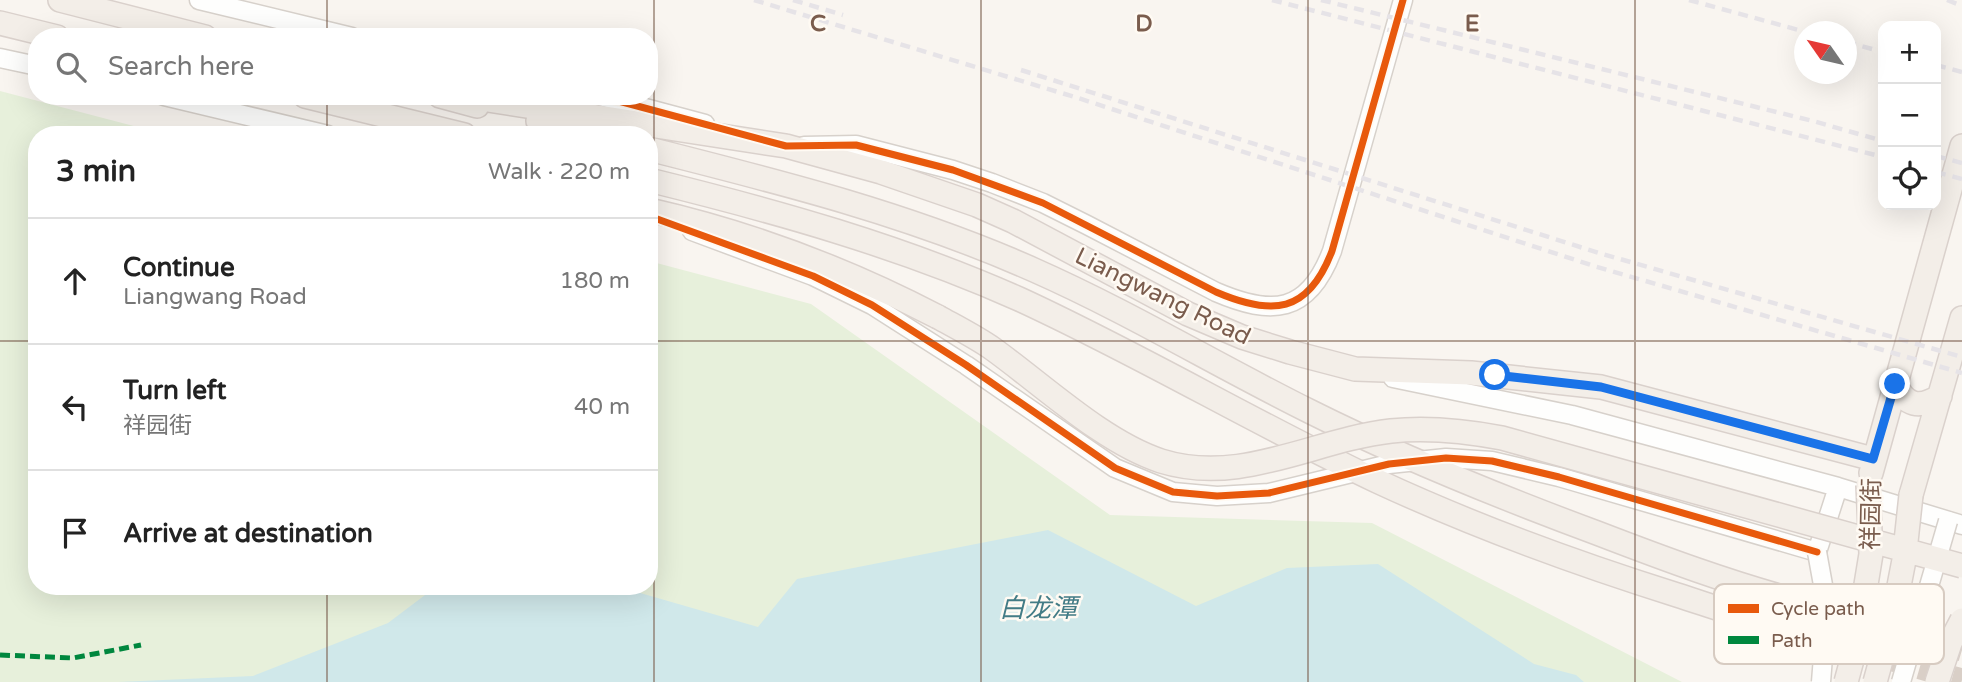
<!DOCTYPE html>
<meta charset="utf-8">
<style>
:root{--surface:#fff;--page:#f6f6f6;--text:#222;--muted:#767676;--line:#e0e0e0}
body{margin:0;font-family:"Varela Round","Noto Sans SC",sans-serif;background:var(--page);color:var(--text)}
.controls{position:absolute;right:21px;top:21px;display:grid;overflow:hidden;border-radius:14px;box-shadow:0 7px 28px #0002}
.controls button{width:63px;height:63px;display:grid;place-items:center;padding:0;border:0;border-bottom:2px solid var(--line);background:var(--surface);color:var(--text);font:35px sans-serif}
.compass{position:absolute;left:1794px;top:21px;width:63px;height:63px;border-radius:50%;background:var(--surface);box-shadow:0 7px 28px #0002;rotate:304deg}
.stop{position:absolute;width:21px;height:21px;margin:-16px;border:5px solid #1a73e8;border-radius:50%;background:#fff}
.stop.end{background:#1a73e8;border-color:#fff;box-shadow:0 2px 7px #0008}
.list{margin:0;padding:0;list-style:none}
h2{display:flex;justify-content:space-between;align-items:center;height:91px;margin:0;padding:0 28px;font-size:30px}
h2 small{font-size:23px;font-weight:400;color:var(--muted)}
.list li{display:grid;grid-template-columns:46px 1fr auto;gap:21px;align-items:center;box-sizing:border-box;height:126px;padding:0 28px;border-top:2px solid var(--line)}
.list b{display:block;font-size:26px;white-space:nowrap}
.list p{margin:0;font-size:23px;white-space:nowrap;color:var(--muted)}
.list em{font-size:23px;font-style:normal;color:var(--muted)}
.icon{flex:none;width:38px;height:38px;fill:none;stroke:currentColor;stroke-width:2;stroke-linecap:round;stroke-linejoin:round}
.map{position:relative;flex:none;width:1962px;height:682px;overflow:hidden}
.search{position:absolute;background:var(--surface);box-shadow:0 7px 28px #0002;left:28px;top:28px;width:630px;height:77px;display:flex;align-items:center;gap:18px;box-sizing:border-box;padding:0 24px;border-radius:28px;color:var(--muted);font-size:26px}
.panel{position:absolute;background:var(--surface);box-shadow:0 7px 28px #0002;left:28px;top:126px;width:630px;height:469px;border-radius:28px}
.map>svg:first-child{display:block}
.green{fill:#e7f0db}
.water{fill:#d0e8ea}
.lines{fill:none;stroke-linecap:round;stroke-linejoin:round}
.major-tunnel{stroke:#d9cfc7;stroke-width:23;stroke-dasharray:23 11;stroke-linecap:butt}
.minor-casing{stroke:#d7d1cb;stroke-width:21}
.major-casing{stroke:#dad1cc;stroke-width:26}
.minor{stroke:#fefefd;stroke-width:18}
.major{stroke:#f3eee8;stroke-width:23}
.rail{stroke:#e6e3e7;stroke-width:4.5;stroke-dasharray:10 7;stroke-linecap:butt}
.minor-bridge-casing{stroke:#d7d1cb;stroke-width:21;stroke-linecap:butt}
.major-bridge-casing{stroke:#dad1cc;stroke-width:26;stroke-linecap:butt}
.minor-bridge{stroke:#fefefd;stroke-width:18}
.major-bridge{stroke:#f3eee8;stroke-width:23}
.quiet{stroke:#00873e;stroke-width:5;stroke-dasharray:10 5;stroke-linecap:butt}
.cycleway-casing{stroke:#fffaf3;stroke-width:11}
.cycleway{stroke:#e8590c;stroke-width:7}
.route{stroke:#1a73e8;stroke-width:9}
.grid{fill:none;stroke:#7a5c4d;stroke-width:2;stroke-opacity:0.55}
.labels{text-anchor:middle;stroke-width:5;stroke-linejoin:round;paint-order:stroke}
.street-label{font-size:24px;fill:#7a5c4d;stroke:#fffaf3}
.water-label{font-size:26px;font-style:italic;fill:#437c86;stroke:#fffaf3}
.key{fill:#fffaf3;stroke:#d7cbc1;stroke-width:2}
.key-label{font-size:19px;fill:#7a5c4d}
.grid-label{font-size:23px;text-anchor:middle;font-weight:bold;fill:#7a5c4d;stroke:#fffaf3;stroke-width:5;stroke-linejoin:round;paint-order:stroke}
</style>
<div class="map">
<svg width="1962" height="682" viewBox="0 0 1962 682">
<rect width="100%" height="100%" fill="#f9f5f0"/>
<path class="green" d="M0 91 168 135H37V586H649V261L811 304 1110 515 1372 523 1682 682H0Z"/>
<path class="water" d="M1048 530 1196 606 1287 568 1378 564 1534 664 1576 675 1584 682H118L253 676 388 623 437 586H616L758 627 797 579Z"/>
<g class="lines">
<path class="major-tunnel" d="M1797 601 1962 650
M1789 630 1962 680"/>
<g class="minor-casing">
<path id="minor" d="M199 0 352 37
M0 58 37 66
M164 96 328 135
M600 96 705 124
M804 146 856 145 953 170 992 183 1043 203 1087 225 1216 292C1272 316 1308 314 1332 251L1403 0
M692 231 813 276 872 305 966 365 1115 468 1173 492 1217 496 1269 493 1389 464 1446 458 1492 461 1559 477 1817 552 1838 487
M1393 378 1572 415 1838 487 1962 525"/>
</g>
<g class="major-casing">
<path id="major" d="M60 0 205 37
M0 23 57 37
M305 96 464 135
M440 96 477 106
M462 96 786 146 881 172 977 205 1013 221 1188 314 1242 337 1290 352 1355 369 1471 373 1601 387 1873 459
M538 121 592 135
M649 149C780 182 911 215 1034 270 1129 312 1218 366 1311 412 1403 458 1500 497 1597 533 1662 558 1729 583 1797 601
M649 180C775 211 900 246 1019 299 1141 355 1256 424 1377 481 1474 526 1575 563 1677 595 1714 607 1751 620 1789 630
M649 210C750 233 846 269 938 317
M1895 384C1906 406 1919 409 1940 396
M1871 473 1962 146
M1911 495 1962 318"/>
</g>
<use href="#minor" class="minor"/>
<use href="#major" class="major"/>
<path class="rail" d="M754 0 1078 98 1594 266 1962 373
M793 0 843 15
M1272 0 1883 157
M1321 0 1813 121 1883 141
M1689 0 1806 32
M1947 0 1962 6
M1846 42 1883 52
M1936 65 1962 72
M1021 70 1599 253 1962 357
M1936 156 1962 163
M1936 172 1962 179"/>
<g class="minor-bridge-casing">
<path id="minor-bridge" d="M1817 552 1827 607 1821 682
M1901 682 1948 521"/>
</g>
<g class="major-bridge-casing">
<path id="major-bridge" d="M938 317C956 327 976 337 993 349 1043 385 1103 442 1161 461 1241 486 1313 440 1391 431 1429 427 1465 431 1502 438L1962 566
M1846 682 1856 645 1871 554 1868 485
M1875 682 1893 617 1904 560 1911 495
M1937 682 1950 643 1962 620"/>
</g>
<use href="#minor-bridge" class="minor-bridge"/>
<use href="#major-bridge" class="major-bridge"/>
<path class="quiet" d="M0 655 73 658 141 645"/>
<g class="cycleway-casing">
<path id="cycleway" d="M600 96 786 146 856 145 953 170 1043 203 1216 292C1272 316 1308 314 1332 251L1403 0
M649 216 813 276 872 305 966 365 1115 468 1173 492 1217 496 1269 493 1389 464 1446 458 1492 461 1559 477 1817 552"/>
</g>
<use href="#cycleway" class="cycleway"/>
</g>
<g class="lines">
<path class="route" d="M1495 375 1601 387 1873 459 1895 384"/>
</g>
<path class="grid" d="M327 0V37M654 0V682M981 0V682M1308 0V682M1635 0V682M327 96V135M0 341H37M649 341H1962M327 586V682"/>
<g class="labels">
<g class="street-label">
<text transform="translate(1163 296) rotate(26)" y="8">Liangwang Road</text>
<text transform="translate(1871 514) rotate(-89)" y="8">祥园街</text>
</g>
<g class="water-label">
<text x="1038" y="617">白龙潭</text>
</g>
</g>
<rect x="1714" y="584" width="230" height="80" rx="10" class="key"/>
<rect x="1728" y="604" width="31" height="9" fill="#e8590c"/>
<rect x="1728" y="636" width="31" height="8" fill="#00873e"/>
<g class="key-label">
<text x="1771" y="615">Cycle path</text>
<text x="1771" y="647">Path</text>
</g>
<g class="grid-label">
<text x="818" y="31">C</text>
<text x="1144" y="31">D</text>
<text x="1472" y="31">E</text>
</g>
</svg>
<div class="controls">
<button>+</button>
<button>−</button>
<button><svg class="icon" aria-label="locate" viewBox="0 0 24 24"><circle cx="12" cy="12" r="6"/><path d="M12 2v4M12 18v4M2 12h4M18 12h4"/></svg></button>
</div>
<svg class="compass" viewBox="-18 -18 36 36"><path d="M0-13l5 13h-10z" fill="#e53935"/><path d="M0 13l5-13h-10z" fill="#767676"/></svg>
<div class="stop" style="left:1495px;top:375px"></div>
<div class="stop end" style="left:1895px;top:384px"></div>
<div class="search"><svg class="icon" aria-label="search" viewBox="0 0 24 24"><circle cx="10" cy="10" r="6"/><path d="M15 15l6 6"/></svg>Search here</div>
<section class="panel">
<h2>3 min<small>Walk · 220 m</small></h2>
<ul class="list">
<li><svg class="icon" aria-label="ahead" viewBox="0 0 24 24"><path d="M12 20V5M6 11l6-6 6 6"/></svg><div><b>Continue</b><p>Liangwang Road</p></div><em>180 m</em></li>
<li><svg class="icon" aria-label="left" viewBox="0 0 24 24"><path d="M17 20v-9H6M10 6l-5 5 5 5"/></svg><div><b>Turn left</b><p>祥园街</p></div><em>40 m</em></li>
<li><svg class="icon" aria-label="arrive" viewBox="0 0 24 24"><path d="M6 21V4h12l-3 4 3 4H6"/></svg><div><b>Arrive at destination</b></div></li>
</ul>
</section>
</div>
